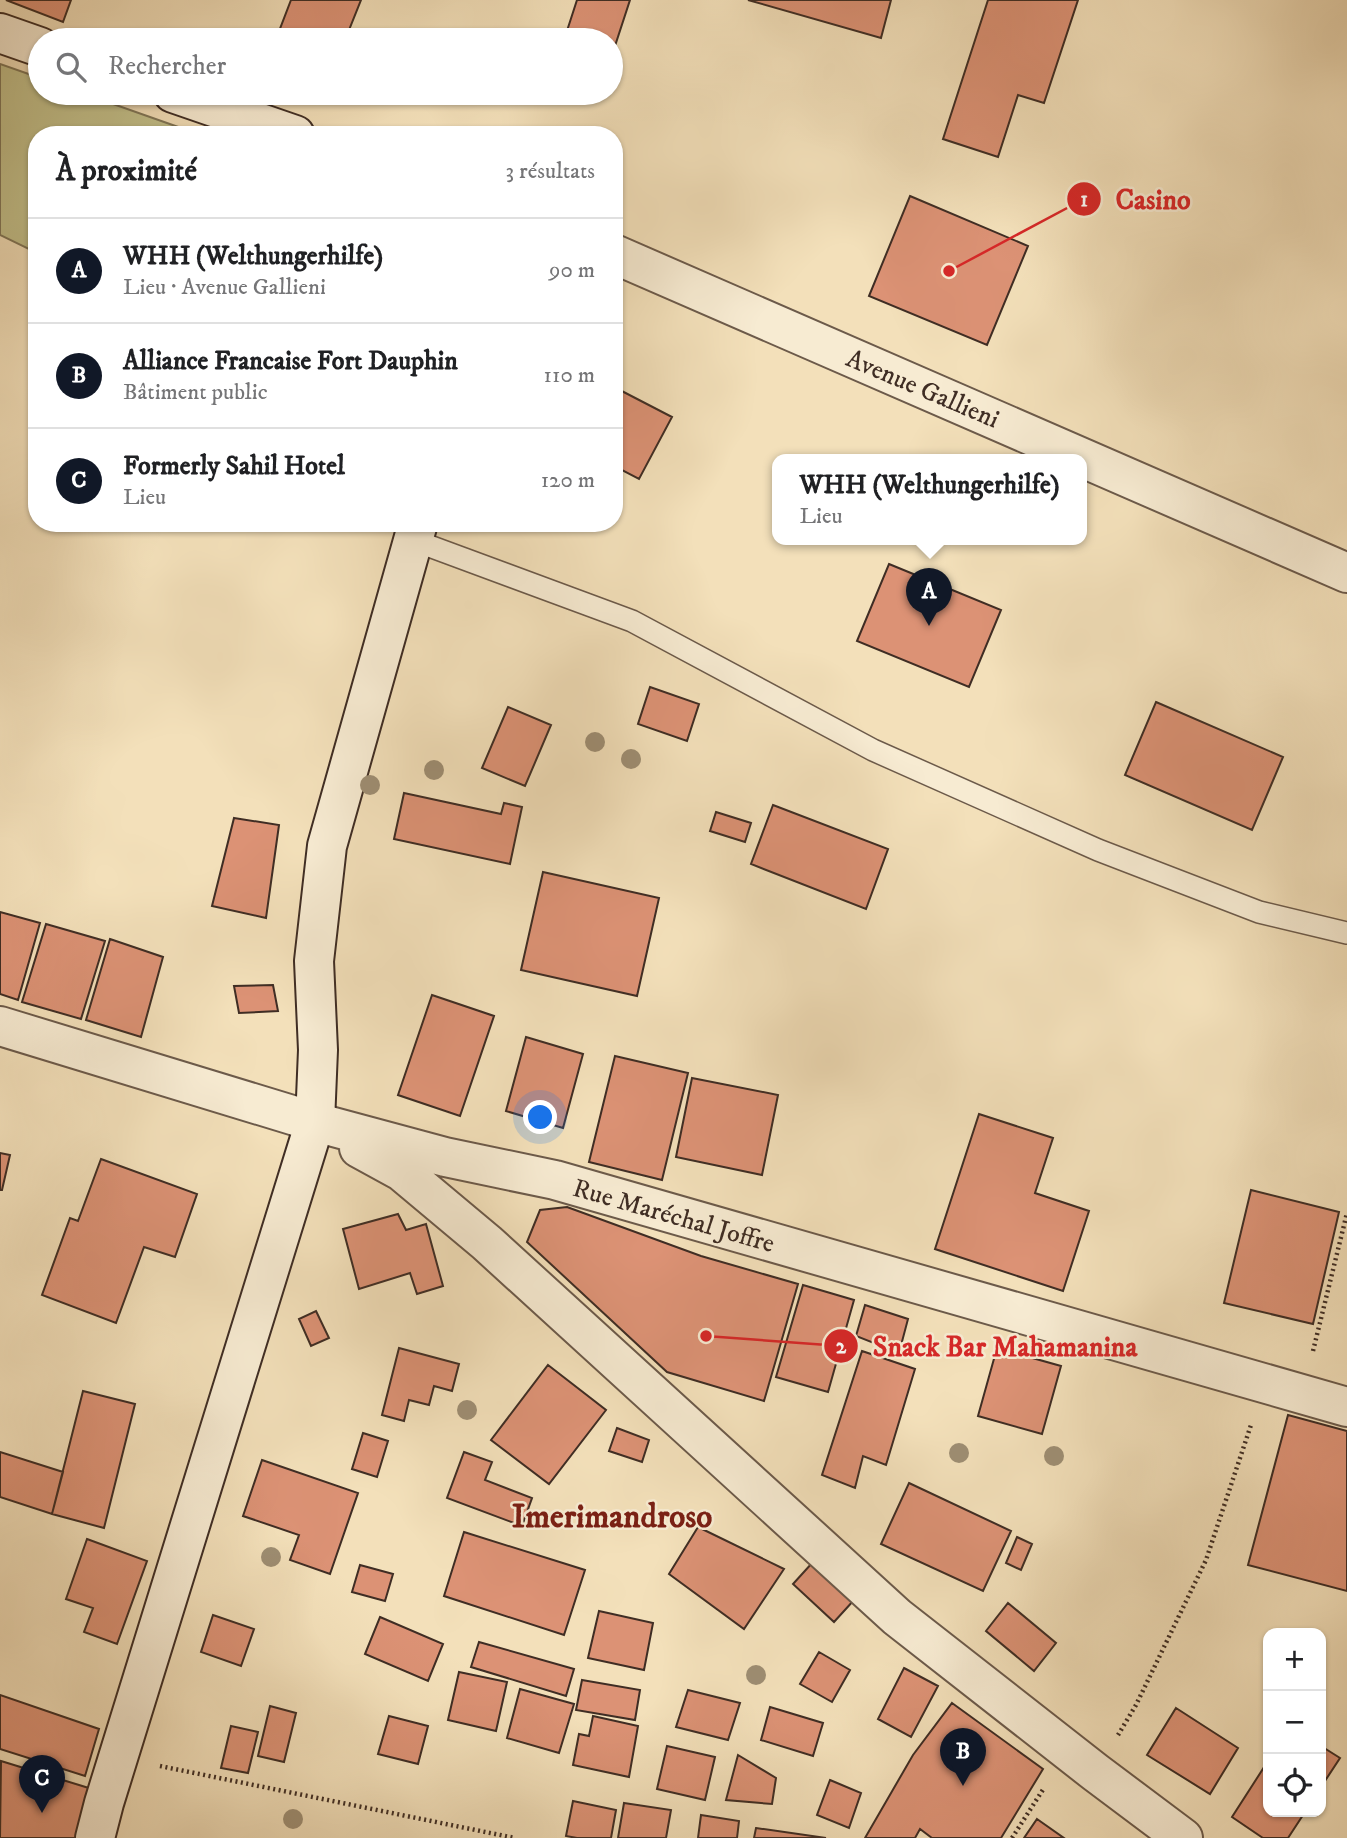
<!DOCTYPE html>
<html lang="fr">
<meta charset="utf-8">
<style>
:root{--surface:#fff;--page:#f2f2f2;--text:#202124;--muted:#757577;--line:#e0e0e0;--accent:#111827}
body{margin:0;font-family:"IM FELL DW Pica",serif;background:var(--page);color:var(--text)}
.controls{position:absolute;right:21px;bottom:21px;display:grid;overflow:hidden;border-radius:14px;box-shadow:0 2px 5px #0004}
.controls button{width:63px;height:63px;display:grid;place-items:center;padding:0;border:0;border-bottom:2px solid var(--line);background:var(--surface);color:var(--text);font:35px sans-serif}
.you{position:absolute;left:541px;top:1118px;width:24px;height:24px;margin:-18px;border:5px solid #fff;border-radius:50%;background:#1a73e8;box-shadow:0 0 0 10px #1a73e833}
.badge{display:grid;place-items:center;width:46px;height:46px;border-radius:50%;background:var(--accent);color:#fff;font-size:23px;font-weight:700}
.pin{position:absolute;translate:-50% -58px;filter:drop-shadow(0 2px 4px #0008)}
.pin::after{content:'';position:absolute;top:37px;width:24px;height:21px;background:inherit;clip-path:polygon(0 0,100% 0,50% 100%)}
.popup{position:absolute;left:772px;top:454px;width:315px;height:91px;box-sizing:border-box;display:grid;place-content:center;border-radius:14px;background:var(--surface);filter:drop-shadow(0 2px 5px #0005);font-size:23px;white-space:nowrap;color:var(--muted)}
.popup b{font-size:26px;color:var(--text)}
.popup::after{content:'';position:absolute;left:50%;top:100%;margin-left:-14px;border:14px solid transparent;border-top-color:var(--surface)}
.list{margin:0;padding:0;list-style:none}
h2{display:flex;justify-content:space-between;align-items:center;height:91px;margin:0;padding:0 28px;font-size:30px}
h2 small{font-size:23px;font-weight:400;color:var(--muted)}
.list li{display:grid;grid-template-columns:46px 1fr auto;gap:21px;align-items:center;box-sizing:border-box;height:105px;padding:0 28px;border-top:2px solid var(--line)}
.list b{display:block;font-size:26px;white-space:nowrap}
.list p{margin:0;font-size:23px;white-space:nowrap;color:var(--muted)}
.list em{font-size:23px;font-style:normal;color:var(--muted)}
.icon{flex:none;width:38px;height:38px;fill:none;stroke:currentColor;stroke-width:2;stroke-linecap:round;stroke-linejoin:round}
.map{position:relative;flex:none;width:1347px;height:1838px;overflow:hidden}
.search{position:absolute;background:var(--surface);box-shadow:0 2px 5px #0004;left:28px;top:28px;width:595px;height:77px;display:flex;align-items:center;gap:18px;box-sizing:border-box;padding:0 24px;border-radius:38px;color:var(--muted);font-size:26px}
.panel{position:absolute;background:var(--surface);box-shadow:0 2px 5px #0004;left:28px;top:126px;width:595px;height:406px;border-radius:28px}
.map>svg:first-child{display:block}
.green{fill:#c2c08b;stroke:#807658;stroke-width:2}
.building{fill:#dc9275;stroke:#3f2d24;stroke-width:2}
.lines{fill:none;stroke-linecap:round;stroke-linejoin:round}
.service-casing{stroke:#6c5a4a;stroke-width:24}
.minor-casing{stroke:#6c5a4a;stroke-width:42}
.secondary-casing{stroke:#3f2d24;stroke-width:42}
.path{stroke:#3f2d24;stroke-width:4.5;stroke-dasharray:2 3.5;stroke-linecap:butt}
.service{stroke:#f7ebd2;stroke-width:21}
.minor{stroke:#f7ebd2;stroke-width:38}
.secondary{stroke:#f7ebd2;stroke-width:38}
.tree{fill:#9e8e73}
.labels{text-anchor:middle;stroke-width:5;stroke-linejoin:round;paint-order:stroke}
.street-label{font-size:26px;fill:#3f2d24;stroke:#f7ebd2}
.district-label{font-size:33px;font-weight:bold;fill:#7a1f14;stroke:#f7ebd2}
.leader{fill:none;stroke:#d62828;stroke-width:2.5}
.callout-dot{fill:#d62828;stroke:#f7ebd2;stroke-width:2.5}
.mark-label{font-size:21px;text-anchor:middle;font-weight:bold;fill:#fff}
.callout-label{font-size:28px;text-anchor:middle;font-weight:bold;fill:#d62828;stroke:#f7ebd2;stroke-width:5;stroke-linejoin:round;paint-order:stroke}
</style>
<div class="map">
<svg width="1347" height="1838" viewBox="0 0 1347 1838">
<rect width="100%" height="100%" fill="#f3e0ba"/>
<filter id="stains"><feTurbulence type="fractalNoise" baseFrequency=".00286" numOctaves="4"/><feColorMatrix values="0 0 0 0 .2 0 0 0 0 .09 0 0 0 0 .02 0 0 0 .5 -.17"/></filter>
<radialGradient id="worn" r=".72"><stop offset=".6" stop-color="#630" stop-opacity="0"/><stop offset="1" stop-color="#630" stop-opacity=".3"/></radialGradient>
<path class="green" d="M0 64 40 78V93H82L201 135H37V253L0 235Z"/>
<path class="building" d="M6 0H71L63 22Z
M291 0H361L345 40H294L278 34Z
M577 0H630L613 52 611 51V40H576L565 37Z
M748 0H891L881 38Z
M988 0H1078L1044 103 1018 95 998 157 943 139Z
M910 196 1028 246 987 345 869 296Z
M614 387 672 417 639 479 614 466Z
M889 564 1001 610 969 687 857 641Z
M650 687 699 704 687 741 638 724Z
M1156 702 1283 757 1252 830 1125 775Z
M508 707 551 725 525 786 482 768Z
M404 793 501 814 504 803 522 807 510 864 394 839Z
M773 805 888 849 866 909 751 864Z
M716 812 751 823 745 842 710 831Z
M234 818 279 825 266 918 212 906Z
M543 872 659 898 637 996 521 970Z
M0 912 40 923 18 1000 0 994Z
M46 924 105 941 81 1019 22 1002Z
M110 939 163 957 141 1037 86 1020Z
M273 985 278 1011 239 1013 234 986Z
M432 995 494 1016 460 1116 398 1095Z
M526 1037 583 1054 563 1128 506 1111Z
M615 1056 688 1073 662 1180 589 1162Z
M692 1078 778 1095 762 1175 676 1157Z
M979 1114 1053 1138 1035 1193 1089 1211 1063 1291 935 1249Z
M0 1153 10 1155 2 1190H0Z
M101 1159 197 1194 175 1257 144 1247 116 1323 42 1295 70 1218 78 1221Z
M1251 1190 1339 1212 1313 1324 1224 1303Z
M567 1207 701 1256 798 1284 764 1401 667 1372 527 1242 540 1210Z
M398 1214 406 1230 426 1224 443 1286 417 1294 410 1273 359 1289 343 1229Z
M803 1285 854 1300 828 1392 776 1377Z
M865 1305 908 1319 899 1353 856 1336Z
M316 1311 329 1338 311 1346 299 1319Z
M399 1348 459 1364 452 1391 434 1386 429 1405 409 1400 404 1421 382 1415Z
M997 1348 1061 1366 1042 1434 978 1416Z
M862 1351 915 1369 886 1465 863 1456 855 1488 822 1475Z
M548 1365 606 1410 549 1484 491 1440Z
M83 1391 135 1404 104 1528 52 1514Z
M1288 1415 1347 1431V1591L1248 1565Z
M617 1428 649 1440 642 1462 609 1451Z
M363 1433 388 1441 377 1477 352 1469Z
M0 1452 63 1472 52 1514 0 1497Z
M464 1452 492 1462 485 1480 532 1498 522 1526 447 1498Z
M262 1460 358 1493 330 1574 290 1560 299 1535 243 1516Z
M909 1483 1011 1531 983 1591 881 1544Z
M698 1527 784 1569 744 1629 669 1574Z
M464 1532 585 1570 564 1635 444 1596Z
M1017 1537 1032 1544 1021 1570 1006 1563Z
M87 1539 147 1561 117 1644 84 1632 93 1608 66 1599Z
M813 1562 854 1600 834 1622 793 1584Z
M360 1565 393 1574 385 1601 352 1592Z
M1008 1603 1056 1643 1034 1671 986 1631Z
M599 1611 653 1623 644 1670 588 1658Z
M213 1615 254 1629 241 1666 201 1652Z
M380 1617 443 1644 428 1681 365 1654Z
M479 1642 574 1669 566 1696 471 1667Z
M819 1652 850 1670 832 1702 800 1684Z
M904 1668 938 1686 911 1737 878 1719Z
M459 1672 507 1682 496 1731 448 1720Z
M582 1680 640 1690 635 1720 576 1710Z
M520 1689 574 1704 559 1753 507 1738Z
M688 1690 740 1703 728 1740 676 1727Z
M0 1695 99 1729 85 1776 0 1749Z
M952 1703 1043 1769 1001 1838H932L920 1829 915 1838H865L913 1755Z
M270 1706 296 1713 284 1762 258 1756Z
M770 1707 823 1723 813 1756 761 1740Z
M1176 1708 1238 1748 1210 1794 1147 1755Z
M389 1716 428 1726 418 1764 378 1754Z
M593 1716 638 1726 629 1777 573 1765 579 1734 589 1736Z
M231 1726 258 1732 248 1773 221 1768Z
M667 1746 715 1757 705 1800 657 1789Z
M1321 1746 1340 1758 1321 1787Z
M738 1755 776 1778 772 1804 726 1800Z
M1 1761 92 1789 77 1838H0Z
M1268 1761V1812H1305L1288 1838H1263L1232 1817Z
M830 1780 861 1793 849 1828 817 1815Z
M573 1801 616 1810 611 1838H577L566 1836Z
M624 1803 671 1810 666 1838H618Z
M701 1815 739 1821 737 1838H698Z
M1037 1819 1064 1838H1024Z
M756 1828 826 1838H754Z"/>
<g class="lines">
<g class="service-casing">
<path id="service" d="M413 540 632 621 873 750 1098 850 1259 912 1347 933"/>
</g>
<g class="minor-casing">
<path id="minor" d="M614 254 1347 573
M0 1026 315 1122 445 1157 555 1180 1347 1407
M359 1148 401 1171 487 1243 897 1617 1095 1772 1183 1838"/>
</g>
<g class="secondary-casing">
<path id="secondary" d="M0 33 40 47
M173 93 295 135
M95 1838 104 1803 315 1122 318 1050 314 961 327 846 418 523"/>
</g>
<path class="path" d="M1313 1351 1347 1213
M1118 1735 1136 1705 1206 1560 1251 1425
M160 1766 515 1838
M1012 1838 1044 1788"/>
<use href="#service" class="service"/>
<use href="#minor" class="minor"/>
<use href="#secondary" class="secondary"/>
</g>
<g class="tree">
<circle cx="595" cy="742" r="10"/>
<circle cx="631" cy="759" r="10"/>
<circle cx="434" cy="770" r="10"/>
<circle cx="370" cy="785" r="10"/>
<circle cx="467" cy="1410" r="10"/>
<circle cx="959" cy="1453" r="10"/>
<circle cx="1054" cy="1456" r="10"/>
<circle cx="271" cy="1557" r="10"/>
<circle cx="756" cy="1675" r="10"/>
<circle cx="293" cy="1819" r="10"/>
</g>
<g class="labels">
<g class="street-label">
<text transform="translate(923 388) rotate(23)" y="9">Avenue Gallieni</text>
<text transform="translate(674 1215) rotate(16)" y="9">Rue Maréchal Joffre</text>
</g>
<g class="district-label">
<text x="612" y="1527">Imerimandroso</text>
</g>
</g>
<path class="leader" d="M949 271L1084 199M706 1336L841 1346"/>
<g class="callout-dot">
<circle cx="949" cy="271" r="7"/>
<circle cx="706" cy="1336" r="7"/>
<circle cx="1084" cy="199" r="18"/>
<circle cx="841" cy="1346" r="18"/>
</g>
<g class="mark-label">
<text x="1084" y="206">1</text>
<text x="841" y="1353">2</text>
</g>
<g class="callout-label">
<text x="1153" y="209">Casino</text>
<text x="1005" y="1356">Snack Bar Mahamanina</text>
</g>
<rect width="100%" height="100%" filter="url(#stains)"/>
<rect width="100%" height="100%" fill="url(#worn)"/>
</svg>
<div class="controls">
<button>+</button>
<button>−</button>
<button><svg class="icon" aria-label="locate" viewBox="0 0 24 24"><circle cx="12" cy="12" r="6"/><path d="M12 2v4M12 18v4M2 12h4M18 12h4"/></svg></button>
</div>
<div class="you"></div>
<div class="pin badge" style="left:929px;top:626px">A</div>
<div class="popup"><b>WHH (Welthungerhilfe)</b>Lieu</div>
<div class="pin badge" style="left:963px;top:1786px">B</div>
<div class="pin badge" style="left:42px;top:1813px">C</div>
<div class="search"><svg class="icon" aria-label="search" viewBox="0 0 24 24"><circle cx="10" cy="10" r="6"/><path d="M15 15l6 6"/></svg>Rechercher</div>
<section class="panel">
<h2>À proximité<small>3 résultats</small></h2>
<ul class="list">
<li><span class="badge">A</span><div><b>WHH (Welthungerhilfe)</b><p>Lieu · Avenue Gallieni</p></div><em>90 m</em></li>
<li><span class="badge">B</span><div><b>Alliance Francaise Fort Dauphin</b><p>Bâtiment public</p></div><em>110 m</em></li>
<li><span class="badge">C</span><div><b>Formerly Sahil Hotel</b><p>Lieu</p></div><em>120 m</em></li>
</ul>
</section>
</div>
